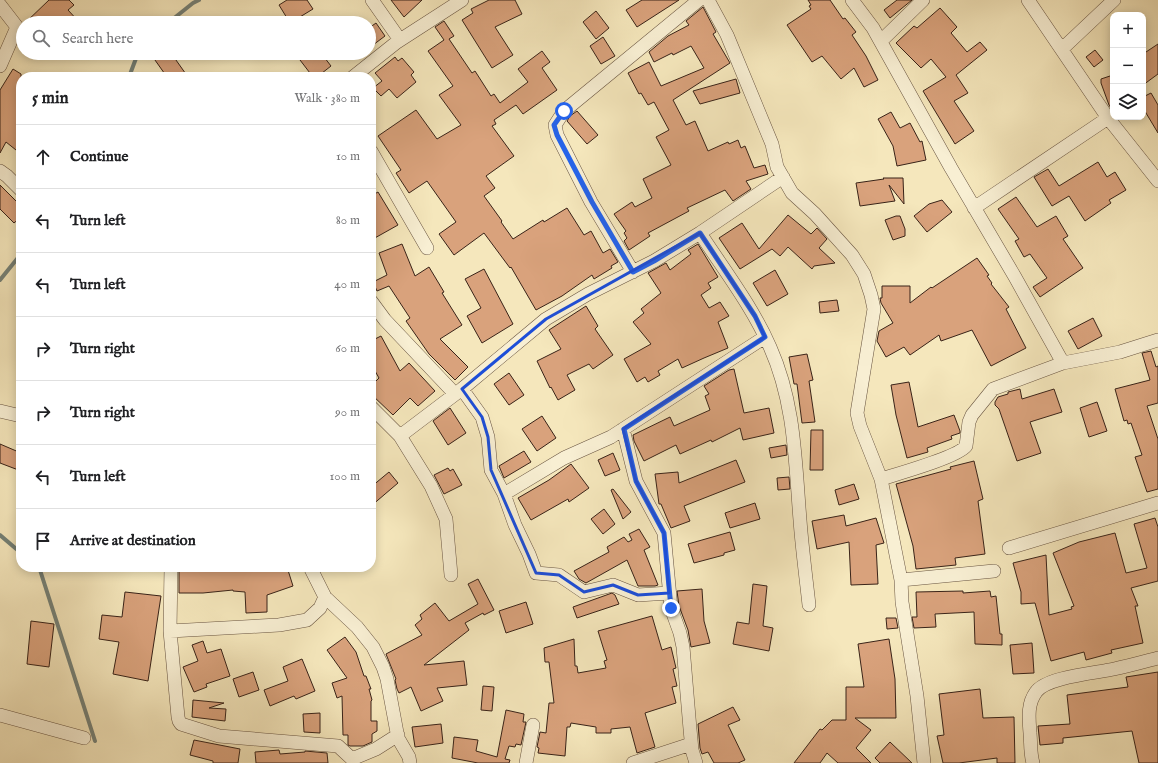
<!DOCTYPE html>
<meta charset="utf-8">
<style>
:root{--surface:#fff;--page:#f6f6f6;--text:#202124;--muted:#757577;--line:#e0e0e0}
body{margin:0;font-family:"IM FELL English",serif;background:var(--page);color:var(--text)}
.controls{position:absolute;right:12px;top:12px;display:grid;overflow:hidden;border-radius:8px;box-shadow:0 2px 10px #0003}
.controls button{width:36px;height:36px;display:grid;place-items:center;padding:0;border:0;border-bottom:1px solid var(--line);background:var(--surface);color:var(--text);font:20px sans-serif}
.stop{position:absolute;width:12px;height:12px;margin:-9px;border:3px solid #2563eb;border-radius:50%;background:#fff}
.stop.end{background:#2563eb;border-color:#fff;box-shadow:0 1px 4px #0008}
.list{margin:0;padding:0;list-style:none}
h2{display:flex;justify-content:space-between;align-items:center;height:52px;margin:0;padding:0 16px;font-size:17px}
h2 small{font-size:13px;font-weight:400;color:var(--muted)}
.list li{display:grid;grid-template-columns:26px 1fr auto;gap:12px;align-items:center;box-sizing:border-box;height:64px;padding:0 16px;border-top:1px solid var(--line)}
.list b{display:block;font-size:15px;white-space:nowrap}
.list em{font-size:13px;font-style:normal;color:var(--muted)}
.icon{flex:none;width:22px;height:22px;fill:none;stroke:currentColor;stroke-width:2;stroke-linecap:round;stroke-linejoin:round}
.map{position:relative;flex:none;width:1158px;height:763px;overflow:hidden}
.search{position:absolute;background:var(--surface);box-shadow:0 2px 10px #0003;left:16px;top:16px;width:360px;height:44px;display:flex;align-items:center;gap:10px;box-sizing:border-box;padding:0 14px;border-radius:22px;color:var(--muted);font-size:15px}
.panel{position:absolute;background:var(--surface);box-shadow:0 2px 10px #0003;left:16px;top:72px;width:360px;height:500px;border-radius:16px}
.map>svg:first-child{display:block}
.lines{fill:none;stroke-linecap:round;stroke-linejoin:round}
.stream{stroke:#758177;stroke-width:4}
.building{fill:#d9a27c;stroke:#392318}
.minor-casing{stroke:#685441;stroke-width:14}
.minor{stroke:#f8efd3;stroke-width:13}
.route{stroke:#2563eb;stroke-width:5}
.marked{fill:none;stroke:#1d4ed8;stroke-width:3;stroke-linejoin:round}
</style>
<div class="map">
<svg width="1158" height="763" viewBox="0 0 1158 763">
<rect width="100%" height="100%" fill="#f5e7bc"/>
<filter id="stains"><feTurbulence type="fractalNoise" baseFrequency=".005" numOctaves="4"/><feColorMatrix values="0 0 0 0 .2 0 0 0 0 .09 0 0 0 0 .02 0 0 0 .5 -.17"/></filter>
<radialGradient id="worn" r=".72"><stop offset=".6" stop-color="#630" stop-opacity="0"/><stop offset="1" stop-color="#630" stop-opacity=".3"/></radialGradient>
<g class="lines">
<path class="stream" d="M168 23 193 3 199 0
M129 77 138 53
M0 280 21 254
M0 535 21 553
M37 567 40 570 95 741"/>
</g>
<path class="building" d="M49 0H69L74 5 68 10 80 23H25Z
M287 0H307L313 9 290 23 279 5Z
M391 0H422L404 17Z
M489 0H515L522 14 495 27 513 55 492 68 462 20 473 13 471 9Z
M642 0H679L637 27 626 10Z
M808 0H830L843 19 845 18 856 32 852 35 866 56 878 80 864 87 854 68 841 79 822 56 812 62 787 25 811 9 809 6 811 5Z
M897 0H912L890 18 884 10Z
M703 7 716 32 713 34 730 63 673 100 686 125 695 121 708 151 728 142 729 144 738 140 741 148 745 146 754 168 765 165 768 174 746 181 751 189 733 201 725 190 687 208 689 211 648 233 650 236 629 250 624 241 627 238 624 233 626 231 614 214 632 202 635 207 652 198 643 179 671 165 656 137 669 130 654 102 648 105 641 93 639 94 628 73 649 62 661 86 704 68 691 46 673 55 672 53 654 62 649 52 668 36 689 25 686 21Z
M940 8 957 27 951 33 967 52 980 42 987 50 956 75 968 93 954 101 974 131 955 144 923 91 946 77 931 59 921 68 896 43 914 26 917 28Z
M596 11 609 28 596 39 583 22Z
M444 21 454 36 449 39 472 73 475 71 491 96 494 94 500 103 528 82 518 69 542 51 550 62 542 68 557 90 523 114 516 105 494 120 496 124 492 126 514 156 486 176 495 188 484 196 502 221 501 222 513 239 543 220 544 222 567 208 584 235 591 231 603 253 610 249 618 262 611 266 612 268 594 279 592 275 562 296 536 310 511 267 510 268 484 233 454 255 439 234 456 222 427 181 409 193 396 173 401 170 378 136 416 110 437 139 461 125 439 95 453 86 428 51 444 40 435 27Z
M376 23 385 36 369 48V28Z
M603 37 615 56 601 64 590 46Z
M1158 44V74L1143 85V54Z
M1095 50 1103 60 1094 67 1086 57Z
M150 53H171L188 77H167Z
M309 53H321L331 66 317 77H313L300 60Z
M395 57 398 61 402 58 414 72 411 75 416 82 397 98 389 89 381 96 373 88 382 81 375 73Z
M13 69 21 74V154L6 142 0 153V90Z
M1113 75V111L1109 105 1101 83V79Z
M736 79 740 93 700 104 693 91Z
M1151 93 1158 105V133L1143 108V97Z
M577 111 598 135 587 144 567 121 570 116Z
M891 112 900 128 910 123 920 142 922 141 926 160 897 166 893 146 878 119Z
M1098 162 1107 177 1115 172 1126 190 1109 200 1111 203 1085 221 1069 196 1052 206 1034 177 1048 169 1059 186Z
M883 178H903L904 204 889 185 895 201 860 206 856 183 884 179Z
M0 185 21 206V217L14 223 0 209Z
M378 192 398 225 373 239 371 233V196Z
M1016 197 1037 227 1056 216 1068 236 1063 239 1083 268 1040 297 1033 287 1047 278 1030 254 1024 257 1015 241 1019 239 998 209Z
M942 200 952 212 927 232 914 216 929 204Z
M788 215 811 234 817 228 827 239 819 248 835 263 814 266 812 269 788 247 780 256 772 249 740 269 719 238 742 223 759 249Z
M896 216H900L905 229V236L893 240 885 220Z
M402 244 415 276 429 267 444 292 442 293 462 325 440 339 468 367 455 380 429 354 406 321 410 318 389 286 377 291 373 282 387 275 379 253Z
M698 244 718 277 708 283 711 288 701 295 709 308 720 302 729 316 718 322 728 348 704 358 682 368 678 359 658 371 660 375 648 382 645 377 637 382 624 359 651 344 633 322 644 313 641 309 661 293 648 273 666 263 670 270 691 254 688 250Z
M977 258 989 275 987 276 992 283 991 284 1009 307 1006 309 1026 348 991 366 972 330 941 341 939 335 910 355 904 347 886 357 877 341 879 331 893 323 881 303 880 298H882V286H910V303L931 287 932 288Z
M484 269 513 324 482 343 467 316 481 308 465 279Z
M775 270 788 294 767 306 753 283Z
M837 300 839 311 820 313 819 302Z
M586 306 598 326 595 329 613 355 593 369 589 364 567 375 575 390 558 400 551 387 550 388 537 361 561 349 549 330Z
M1093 318 1102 336 1078 349 1068 331Z
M381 336 400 371 409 363 435 391 418 406 410 398 393 415 371 394V386L379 378 371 364V341Z
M1151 351 1156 367 1158 366V403L1147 406 1158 439V489L1147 492 1135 457 1142 455 1131 423 1128 424 1127 420 1124 421 1115 389 1150 380 1142 353Z
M807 354 813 380 809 381 815 422 802 423 797 384H794L789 357Z
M734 369 744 413 769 408 774 433 743 440 740 428 712 442 711 440 680 454 676 445 644 461 634 441 633 435 670 417 674 426 710 410 705 396 709 394 704 386 729 370Z
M509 373 524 395 509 405 494 384Z
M909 382 918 427 954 415 960 431V433L951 436 952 439 927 448 928 452 907 458 896 415 891 385Z
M1020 389 1022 399 1054 389 1062 412 1030 422 1041 453 1017 461 999 409 995 405V402L998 397 1008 394V392Z
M1097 402 1107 431 1089 437 1080 408Z
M450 408 466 433 448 445 433 421Z
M542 416 556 438 537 451 522 429Z
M811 430H823V470H810Z
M0 444 21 453V471L0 463Z
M786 445 787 455 771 458 769 448Z
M524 451 531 462 504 478 499 466Z
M613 453 620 470 605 476 598 460Z
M736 460 745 482 684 506 690 521 671 528 661 504H659L655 474 678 472 679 483Z
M974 461 983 499 978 501 985 554 955 558 956 565 916 569 913 546 896 484 951 469 950 467Z
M571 464 589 488 569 502 568 499 531 520 518 498 549 480Z
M448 468 450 471 453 469 462 485 444 494 434 475Z
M389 472 398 483 371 506V487Z
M789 477 790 489 778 490 777 478Z
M854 484 859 499 839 505 835 490Z
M613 489 631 512 623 519 611 490Z
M755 503 760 519 730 528 725 513Z
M604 509 615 524 603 534 591 519Z
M844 515 846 526 876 518 884 543 876 545 878 584 851 585 849 542 817 549 812 521Z
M1155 518 1158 527V581L1131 588 1138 606H1135L1143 643 1111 650 1112 653 1086 660 1084 652 1051 661 1035 603 1021 604V592L1013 563 1046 555 1049 615 1072 609 1071 607 1074 606 1053 553 1079 542 1115 533 1126 573 1147 568 1134 524Z
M639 529 650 547 644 550 658 585 655 586H638L627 560 586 583 579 579 574 571 609 552 607 547 624 537 628 542 632 540 629 534Z
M730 532 735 550 724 553V555L694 563 688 544Z
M179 567H287L293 586 267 595V612L246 613 245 592 233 591V590L203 593H179Z
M478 579 494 610 484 615 483 613 465 623 469 630 424 665 464 661 467 685 437 688 443 701 421 711 411 687 399 693 397 689 395 680 396 679 386 654 422 635 415 625 422 619 420 615 435 603 449 621 478 604 468 584Z
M753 584 767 586 763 626 773 628 769 651 733 644 737 622 749 624Z
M702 589 704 621 710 643 691 647 688 630 679 606 677 591Z
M963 591V593L990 591 991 597 996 596 1000 634H1002V645L975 644 974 612 935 614 936 627 914 628 912 617H917L916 592Z
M125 592 161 596 148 681 113 674 119 642 99 639 102 615 122 617Z
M612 593 615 595 619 604 577 618 573 607Z
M526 602 533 624 506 633 499 611Z
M652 616 662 650 671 647 676 668 673 669 677 686 672 687 676 703 645 713 655 747 637 753 630 727 611 729V733H596V727L571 723 570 727H567L565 756 538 753 539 748 537 747 540 732 546 733 549 703H554L549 662H545L544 648 574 639 575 666H577L578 673 606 668 604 661 607 660 598 631Z
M886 618H896L898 628 887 629Z
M31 621 54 624 49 667 27 664Z
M345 637 356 652 364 676H366L371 689H369L372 700 371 701V721H377V731L372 734V742L363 746H350L348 745V735H343L342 696 337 698 332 683 347 678 327 650Z
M889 639 895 679 896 718H855L871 730 856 748 871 763H838L827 753 820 763H794L820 729 822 730 832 720H846V687H864L858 644Z
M203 641 207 653 221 649 230 676 206 684 207 687 194 692 183 667 198 661 192 645Z
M1032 643 1034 673 1013 674 1010 645Z
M302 659 315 691 296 699 294 696 270 706 264 690 288 681 283 667Z
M253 672 259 690 239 697 233 679Z
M1158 672V763H1139L1132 731 1063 738V743L1040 745 1038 726 1070 724 1067 695 1128 687 1126 677Z
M483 686 494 687 492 711 481 710Z
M980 689 983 718 1014 717 1015 763H997V758L959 763H943L937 736 944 735 939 694Z
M193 700 224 703 209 708 226 709 225 721 192 717Z
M733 707 740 720 728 725 745 760 738 763H714L708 752 702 754 700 748 698 724Z
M506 710 524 714 523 722H526L521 745 516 744 515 747 509 746 505 759 510 760 509 763H478L452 758 454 737 478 740 476 751 497 757Z
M320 713V733L304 732 303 714Z
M441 724 443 743 415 747 412 727Z
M194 740 240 749 238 763H213V761L190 755Z
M890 742 912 763H880L875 758Z
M279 750 280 754 305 752V751L327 753 328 763H256L255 752Z"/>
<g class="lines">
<g class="minor-casing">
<path id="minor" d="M372 0 400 40
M708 0 727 35 772 144 777 167 792 193 815 214 852 255 864 274 871 295 874 309 857 413 860 426 881 479 901 580 902 602 917 696 924 763
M852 0 873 28 951 168 1015 277 1063 363
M1028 0 1108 118 1158 181
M0 5 17 27 0 66
M881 41 923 0
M1062 49 1114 0
M353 77 397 42 462 0
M371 151 427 248
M0 171 7 176 21 190
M974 208 1108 118
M700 233C724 270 752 306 770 347 795 403 795 460 800 520 802 548 806 577 809 605
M633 272 591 202 557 135 555 125 564 111 699 0
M371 301 385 320 455 394
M462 389 482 417 488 437 491 470 504 494 515 525 529 554 536 573 559 575 584 592 613 585 638 595 669 593
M371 407 400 436 431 486 446 519 451 575
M0 411 21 416
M623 429 636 481 664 533 671 608 680 633 683 647 690 729 692 750 696 763
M400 436 462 389 546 319 588 294 654 261 700 233 783 177
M881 479C897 474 958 457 966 446L969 422 972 415 993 389 1063 363 1120 352 1158 340
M504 494 564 458 611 437 765 337
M1009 548 1158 503
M171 567 170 631 178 717 179 721 181 724 219 736 338 746 352 759 354 763
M310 567 325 597 357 627 373 647 383 667 387 679 398 738 409 757 410 763
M901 580 994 571
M170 631 279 625 307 620 320 608 325 597
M0 715 84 738
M352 759 376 749 398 735
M526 763 533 725
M633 763 691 744
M1033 763C1030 753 1031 743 1030 733 1029 719 1027 704 1036 692 1046 677 1096 673 1114 669 1129 666 1143 662 1158 658"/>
</g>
<use href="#minor" class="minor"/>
</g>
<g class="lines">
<path class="route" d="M564 111 554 125 557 135 592 202 633 272 654 261 700 233 755 316 765 337 624 429 636 481 664 533 671 608"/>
</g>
<path class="marked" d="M700 233 755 316 765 337 623 429 636 481 664 533 669 593 638 595 613 585 584 592 559 575 536 573 491 470 488 437 482 417 462 389 546 319Z"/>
<rect width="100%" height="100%" filter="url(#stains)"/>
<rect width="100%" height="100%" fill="url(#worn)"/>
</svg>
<div class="controls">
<button>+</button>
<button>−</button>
<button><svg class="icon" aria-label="layers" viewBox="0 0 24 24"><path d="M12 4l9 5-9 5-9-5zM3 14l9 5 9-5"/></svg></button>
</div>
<div class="stop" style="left:564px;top:111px"></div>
<div class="stop end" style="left:671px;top:608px"></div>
<div class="search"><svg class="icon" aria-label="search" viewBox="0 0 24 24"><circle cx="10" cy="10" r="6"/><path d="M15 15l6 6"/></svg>Search here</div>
<section class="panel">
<h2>5 min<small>Walk · 380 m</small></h2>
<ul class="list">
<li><svg class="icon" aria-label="ahead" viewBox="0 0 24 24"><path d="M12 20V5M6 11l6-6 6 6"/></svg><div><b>Continue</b></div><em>10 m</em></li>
<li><svg class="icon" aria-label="left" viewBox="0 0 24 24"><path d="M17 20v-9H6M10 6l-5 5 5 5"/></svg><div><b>Turn left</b></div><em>80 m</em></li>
<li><svg class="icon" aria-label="left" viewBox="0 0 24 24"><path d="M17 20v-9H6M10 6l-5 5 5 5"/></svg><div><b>Turn left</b></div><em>40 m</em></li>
<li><svg class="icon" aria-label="right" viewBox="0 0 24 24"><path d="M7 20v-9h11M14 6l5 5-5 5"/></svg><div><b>Turn right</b></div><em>60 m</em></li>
<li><svg class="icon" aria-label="right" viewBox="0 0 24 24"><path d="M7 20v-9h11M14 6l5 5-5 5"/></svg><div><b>Turn right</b></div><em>90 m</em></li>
<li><svg class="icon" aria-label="left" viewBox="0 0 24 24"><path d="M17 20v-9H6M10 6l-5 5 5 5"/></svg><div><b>Turn left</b></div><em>100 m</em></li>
<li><svg class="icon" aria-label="arrive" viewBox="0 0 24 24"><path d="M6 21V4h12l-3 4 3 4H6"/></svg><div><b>Arrive at destination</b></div></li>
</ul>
</section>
</div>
